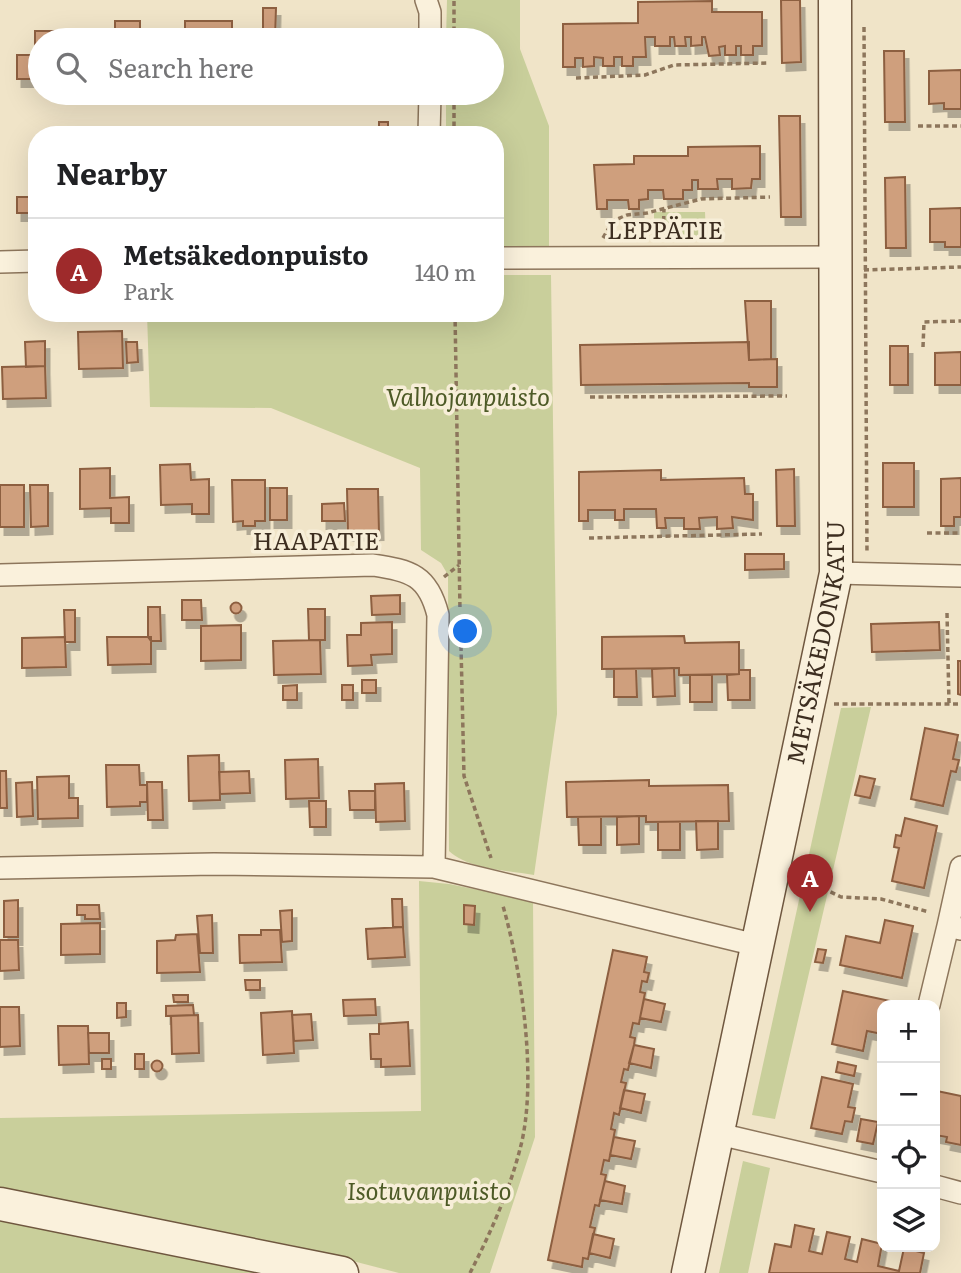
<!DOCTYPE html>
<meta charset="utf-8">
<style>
:root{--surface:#fff;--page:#f6f6f6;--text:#202124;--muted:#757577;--line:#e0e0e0;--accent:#9e2a2b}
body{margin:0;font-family:Literata,serif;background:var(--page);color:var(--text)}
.controls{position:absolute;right:21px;bottom:21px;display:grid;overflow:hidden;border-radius:14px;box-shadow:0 7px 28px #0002}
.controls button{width:63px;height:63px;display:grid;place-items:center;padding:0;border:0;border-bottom:2px solid var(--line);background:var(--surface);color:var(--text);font:35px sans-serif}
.you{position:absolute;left:466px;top:632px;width:24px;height:24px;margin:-18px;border:5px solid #fff;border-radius:50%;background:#1a73e8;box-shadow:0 0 0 10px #1a73e833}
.badge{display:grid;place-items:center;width:46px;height:46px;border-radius:50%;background:var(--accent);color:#fff;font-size:23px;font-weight:700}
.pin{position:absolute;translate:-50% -58px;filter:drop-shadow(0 2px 4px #0008)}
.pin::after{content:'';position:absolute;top:37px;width:24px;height:21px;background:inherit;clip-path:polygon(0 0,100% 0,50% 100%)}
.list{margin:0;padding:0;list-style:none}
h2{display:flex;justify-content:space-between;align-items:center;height:91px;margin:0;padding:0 28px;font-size:30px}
h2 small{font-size:23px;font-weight:400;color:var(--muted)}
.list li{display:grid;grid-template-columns:46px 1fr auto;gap:21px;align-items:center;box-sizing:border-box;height:105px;padding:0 28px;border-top:2px solid var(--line)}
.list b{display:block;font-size:26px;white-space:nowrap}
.list p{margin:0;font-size:23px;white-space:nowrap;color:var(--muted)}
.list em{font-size:23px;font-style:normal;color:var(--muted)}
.icon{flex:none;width:38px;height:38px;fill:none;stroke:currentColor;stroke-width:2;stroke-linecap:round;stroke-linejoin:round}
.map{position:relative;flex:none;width:961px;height:1273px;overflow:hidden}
.search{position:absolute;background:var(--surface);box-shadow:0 7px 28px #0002;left:28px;top:28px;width:476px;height:77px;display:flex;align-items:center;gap:18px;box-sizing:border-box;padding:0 24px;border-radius:38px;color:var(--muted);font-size:26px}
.panel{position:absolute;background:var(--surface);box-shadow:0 7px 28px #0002;left:28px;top:126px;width:476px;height:196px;border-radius:28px}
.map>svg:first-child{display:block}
.green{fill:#c9cf9b}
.building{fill:#cf9f7d;stroke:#8d5f41;stroke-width:2;filter:url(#shadow)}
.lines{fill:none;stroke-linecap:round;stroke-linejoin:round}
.street-casing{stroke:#8d765c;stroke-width:24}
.secondary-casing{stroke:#6f573f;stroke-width:35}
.path{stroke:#8d765c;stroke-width:3.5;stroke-dasharray:5 3.5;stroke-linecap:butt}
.street{stroke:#faf1dc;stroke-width:21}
.secondary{stroke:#faf1dc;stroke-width:32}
.labels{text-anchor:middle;stroke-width:7;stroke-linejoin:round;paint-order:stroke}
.street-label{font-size:24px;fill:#3d2e20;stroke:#f7eed8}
.park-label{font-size:24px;font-style:italic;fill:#4d5a26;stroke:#f7eed8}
</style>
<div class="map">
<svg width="961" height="1273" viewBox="0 0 961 1273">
<defs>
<filter id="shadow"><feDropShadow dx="4.5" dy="8" stdDeviation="0" flood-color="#0004"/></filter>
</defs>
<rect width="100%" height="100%" fill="#f0e4c8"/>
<path class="green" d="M447 0H520V49L549 126V250H495V135H446V93H492V40H446Z
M654 212H705L706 237 654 238Z
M495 275H551L557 714 534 875C507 870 470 870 449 851L448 575 441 563 421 550 420 468 271 408 150 407 147 313H495Z
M871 707 775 1119 752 1115 841 708Z
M419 881 449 884 533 901 535 1137 490 1273H399L291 1245 0 1193V1118L421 1111Z
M743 1161 770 1168 748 1273H719Z
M0 1216 277 1273H0Z"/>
<path class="building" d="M781 0H800L801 62 782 63Z
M712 1V12H762V46H753V55H741V46H736V55H725V46L719 47 720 55 709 56 705 37H702V45L691 46V37H685L686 46H675L674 37H670V46H655V37H645L646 57H633V66H622V57H614V66H603V58L594 57V66L583 67V58H575V67H563V24L638 23V2Z
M263 8H276L275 38H289L290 33 296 34V38L314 40H263Z
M115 21H140V40H101V32H115Z
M185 21H232V40H185Z
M35 31H75V40H40V79H17V55H35Z
M400 33V40H348V34Z
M884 51H904L905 122H885Z
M961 70V109H944V103L929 104V71Z
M779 116H800L801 217H781Z
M379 122H388V135H379Z
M760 146V179H752L751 188 732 189V179H717L718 189H698V180H692V190H683V199H664L663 190H648V199L639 200V209H629L628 200H607V209H597L594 165 634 164V156H688V147Z
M30 167H37V213H17V197H30Z
M905 177 906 248H886L885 178Z
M961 208V247H945V242H930V209Z
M745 301H771V359L749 360Z
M122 331 123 368 79 369 78 332Z
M45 341V366L26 367 25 342Z
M126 342H137L138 362 127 363Z
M749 342V360L777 359V387H749V383L581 385 580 345Z
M890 346H908V385H890Z
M961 352V385H935V353Z
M45 366 46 398 3 399 2 367Z
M883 463H914V507H883Z
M190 464 191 480 209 479V514H192V504L161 505 160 465Z
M110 468V498L129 497V523H111V508L80 509V469Z
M794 469 795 526H777L776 470Z
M661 470V480L744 478 745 494H753V520L732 517 733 528 717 529V517L699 518 700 529H684V518H665L666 528H657L656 509H624V520H615V510H588V521H579V472Z
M961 478V517H954V526H941V479Z
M232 480H265V521H255V526H243V521L233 522Z
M0 485H24V527H0Z
M30 485H48V526L31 527Z
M270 488H287V520H270Z
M347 489H378L379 532 348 533Z
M344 503 345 521H322V504Z
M745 554H784V569L745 570Z
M400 595V614L372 615 371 596Z
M182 600H201L202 620H182Z
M230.5 608a5.5 5.5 0 1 1 11 0a5.5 5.5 0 1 1-11 0Z
M148 607H160L161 641H151L148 637Z
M308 609H325V640H309Z
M64 610H75V642H65Z
M392 622V654L371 655 372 665 348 666 347 635H361V623Z
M939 622 940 650 872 652 871 624Z
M241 625V660L201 661V626Z
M684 636 685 643 739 642V674L679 675V668L602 669V637Z
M65 637 66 667 22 668V638Z
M107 637H151V664L108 665Z
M320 640 321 674 274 675 273 641Z
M958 661H961V695L958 694Z
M674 668 675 696 653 697 652 669Z
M614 669H636L637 697H614Z
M739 670H750V700H728L727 675 739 674Z
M690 675H712V702H690Z
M362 680H376V693H362Z
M297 685V700H283V686Z
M342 685H353V700H342Z
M925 728 958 735 953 759 959 760 956 772 951 771 943 806 911 799Z
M219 755 220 800 189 801 188 756Z
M318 759 319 798 286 799 285 760Z
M106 765H139L140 785H147V802H140V806L107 807Z
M0 771H6L7 808H0Z
M249 771 250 793 220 794 219 772Z
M69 776V798H78V818L38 819 37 777Z
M860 776 875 779 870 798 855 795Z
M649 780V786L728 785 729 821 646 822V816L567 817 566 782Z
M32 782 33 816 17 817 16 783Z
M147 782H162L163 820H148Z
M404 783 405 821 376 822 375 784Z
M349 791H375V810H350Z
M309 801H326V827H310Z
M639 816V844L617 845V817Z
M578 817H601V845H579Z
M905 818 937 826 924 888 892 881 899 848 894 847 896 835 901 836Z
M696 821H718V849L697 850Z
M658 822H680V850H658Z
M392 899H402L403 927H393Z
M18 900V937H4V901Z
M77 905H99L100 919H85V915H77Z
M464 905 475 906 474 925 464 924Z
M292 910V941L282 942 280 911Z
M212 915 213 953H200L197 916Z
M885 920 913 926 902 978 840 965 846 936 880 943Z
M100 923V954L61 955V924Z
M403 927 405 957 368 959 366 929Z
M261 930H280L282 962 240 963 239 935H261Z
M197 934 200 972 157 973V941L175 940 176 935Z
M0 940H18L19 970 0 971Z
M818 949 826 950 823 963 815 962Z
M613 950 647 957 644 972 649 973 647 982 642 981 640 992 645 993 640 1018 639 1024 633 1023 630 1037 635 1038 634 1045 628 1070 624 1069 621 1082 626 1083 619 1115 614 1113 611 1129 615 1130 609 1161 604 1160 601 1174 606 1175 599 1206 595 1205 590 1227 595 1228 588 1259 583 1258 582 1267 548 1260Z
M245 980H260V990H246Z
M843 991 895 1002V1005H882V1034L867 1031 863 1051 832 1044Z
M173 995H188V1002H174Z
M375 999 376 1015 344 1016 343 1000Z
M644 999 665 1004 661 1022 640 1018Z
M117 1003H126V1017L117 1018Z
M193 1005 194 1015 166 1016V1006Z
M0 1007H19L20 1046 0 1047Z
M292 1011 294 1053 263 1055 261 1013Z
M311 1014 313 1040 294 1041 292 1015Z
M198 1015 199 1053 172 1054 171 1016Z
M408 1022 410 1066 381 1067V1059H371L370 1034H379V1024Z
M58 1026H88L89 1064 59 1065Z
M88 1033H109V1053H89Z
M634 1045 654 1049 651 1068 629 1063Z
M135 1054H144V1069H135Z
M102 1059H111V1069H102Z
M151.5 1066a5.5 5.5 0 1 1 11 0a5.5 5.5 0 1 1-11 0Z
M838 1062 856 1066 854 1076 836 1072Z
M822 1077 853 1084 848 1107 855 1108 852 1122 845 1121 842 1134 811 1128Z
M624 1090 645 1094 641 1113 620 1108Z
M937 1091 961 1096V1145L946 1142 947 1137 935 1135Z
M861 1119 878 1122 873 1144 857 1141Z
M614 1137 635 1141 631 1159 610 1155Z
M605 1181 625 1186 622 1204 600 1200Z
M795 1225 814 1229 809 1251 822 1254 827 1232 850 1237 845 1259 857 1262 862 1239 882 1244 878 1266 899 1271 904 1248 924 1253 920 1273H769L775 1244 791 1247Z
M593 1234 614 1239 610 1258 589 1253Z"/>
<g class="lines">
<g class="street-casing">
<path id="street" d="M426 0 430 12V40
M429 135 430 93
M495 258 835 257
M0 262 37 261
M836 573 961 576
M0 575 373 565C411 571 428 575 438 615L434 867
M0 868 214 864 434 867 756 945
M948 926 961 867
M929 1005 948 926 961 929
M719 1134 882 1172
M935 1186 961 1193"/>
</g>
<g class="secondary-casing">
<g id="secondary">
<path d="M0 1204 342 1273"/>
<path id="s1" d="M688 1273 836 573 835 0"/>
</g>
</g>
<path class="path" d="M864 27 867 554
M454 40V0
M576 78 645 75 674 65 769 63
M918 126H961
M454 135V93
M603 238 613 221 627 215 647 213 701 199 770 197
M663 238 664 209
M864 270 961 267
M455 313 460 610
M923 347 924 322 961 321
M590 397 787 396
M927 533H961
M589 538 762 534
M444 577 459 565
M947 613 949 704
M461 646 464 776 491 858
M834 704H961
M800 877 841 897 881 899 929 912
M470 1273C490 1234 509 1192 520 1149 538 1083 522 972 503 906"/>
<use href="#street" class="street"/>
<use href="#secondary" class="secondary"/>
</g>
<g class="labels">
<g class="street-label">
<text x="665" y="239">LEPPÄTIE</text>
<text x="316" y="550">HAAPATIE</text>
<text dy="8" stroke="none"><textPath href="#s1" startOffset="644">METSÄKEDONKATU</textPath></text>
</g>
<g class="park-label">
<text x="468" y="406">Valhojanpuisto</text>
<text x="429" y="1200">Isotuvanpuisto</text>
</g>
</g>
</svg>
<div class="controls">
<button>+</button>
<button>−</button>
<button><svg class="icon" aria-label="locate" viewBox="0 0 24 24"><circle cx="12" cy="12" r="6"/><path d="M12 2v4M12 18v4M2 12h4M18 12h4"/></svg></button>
<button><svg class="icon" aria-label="layers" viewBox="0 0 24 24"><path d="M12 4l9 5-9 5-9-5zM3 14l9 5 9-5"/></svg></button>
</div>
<div class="you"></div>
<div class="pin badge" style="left:810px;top:912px">A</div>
<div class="search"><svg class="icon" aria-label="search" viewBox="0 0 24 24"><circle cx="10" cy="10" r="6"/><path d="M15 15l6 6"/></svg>Search here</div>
<section class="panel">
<h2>Nearby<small></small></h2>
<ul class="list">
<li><span class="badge">A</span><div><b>Metsäkedonpuisto</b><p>Park</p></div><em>140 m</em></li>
</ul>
</section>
</div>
